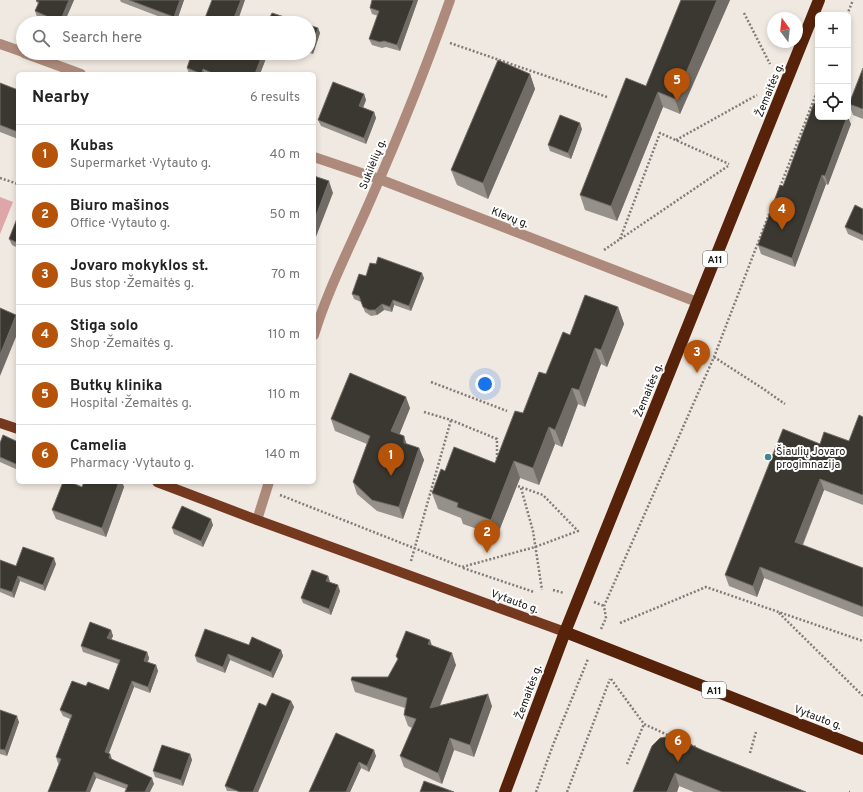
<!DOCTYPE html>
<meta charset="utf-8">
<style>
:root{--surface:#fff;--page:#f6f6f6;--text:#222;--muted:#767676;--line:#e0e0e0;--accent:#b45309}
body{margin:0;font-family:Overpass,sans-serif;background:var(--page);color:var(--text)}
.controls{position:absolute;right:12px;top:12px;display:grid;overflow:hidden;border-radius:6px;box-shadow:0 2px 6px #0003}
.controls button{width:36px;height:36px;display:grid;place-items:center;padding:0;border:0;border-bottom:1px solid var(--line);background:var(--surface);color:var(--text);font:20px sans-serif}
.compass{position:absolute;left:767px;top:12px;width:36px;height:36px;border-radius:50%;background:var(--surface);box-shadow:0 2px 6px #0003;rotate:345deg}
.you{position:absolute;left:485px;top:384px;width:14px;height:14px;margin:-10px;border:3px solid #fff;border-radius:50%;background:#1a73e8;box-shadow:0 0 0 6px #1a73e833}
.badge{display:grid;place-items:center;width:26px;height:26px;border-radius:50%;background:var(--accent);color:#fff;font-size:13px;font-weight:700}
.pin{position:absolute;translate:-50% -33px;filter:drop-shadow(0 1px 2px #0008)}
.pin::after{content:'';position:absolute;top:21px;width:14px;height:12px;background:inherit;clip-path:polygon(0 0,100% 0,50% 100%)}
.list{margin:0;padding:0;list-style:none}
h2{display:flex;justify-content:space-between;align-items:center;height:52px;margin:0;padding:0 16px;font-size:17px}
h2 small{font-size:13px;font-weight:400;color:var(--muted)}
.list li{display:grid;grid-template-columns:26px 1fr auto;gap:12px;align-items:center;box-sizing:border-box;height:60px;padding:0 16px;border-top:1px solid var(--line)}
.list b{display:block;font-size:15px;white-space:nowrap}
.list p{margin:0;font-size:13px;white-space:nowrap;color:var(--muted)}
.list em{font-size:13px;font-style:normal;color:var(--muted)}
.icon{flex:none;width:22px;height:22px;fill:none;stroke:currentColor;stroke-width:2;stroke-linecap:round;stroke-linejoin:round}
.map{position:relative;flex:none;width:863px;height:792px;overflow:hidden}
.search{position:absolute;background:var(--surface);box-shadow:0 2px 6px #0003;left:16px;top:16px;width:300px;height:44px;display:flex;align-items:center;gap:10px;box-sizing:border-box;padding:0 14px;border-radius:22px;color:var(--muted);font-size:15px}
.panel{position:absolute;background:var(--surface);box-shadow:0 2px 6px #0003;left:16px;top:72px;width:300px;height:412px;border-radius:6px}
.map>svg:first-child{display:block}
.green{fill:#dea6a9}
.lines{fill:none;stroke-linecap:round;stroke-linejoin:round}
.path{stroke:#817c77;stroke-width:2.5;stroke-dasharray:2 2;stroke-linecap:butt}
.minor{stroke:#ae8a7c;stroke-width:10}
.major{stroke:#753920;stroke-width:10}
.highway{stroke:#57220a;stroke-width:12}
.wall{fill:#959089}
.shaded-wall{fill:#716d66}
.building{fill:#3a3831;stroke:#716d66}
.poi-dot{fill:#3f868e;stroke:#fff;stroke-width:1.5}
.labels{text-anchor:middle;stroke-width:4;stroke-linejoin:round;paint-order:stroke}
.shield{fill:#fff;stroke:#5f5d5b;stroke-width:1}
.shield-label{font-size:10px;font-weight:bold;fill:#1a1815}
.street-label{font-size:11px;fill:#1a1815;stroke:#fff}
.poi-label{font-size:11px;fill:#1a1815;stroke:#fff;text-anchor:start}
</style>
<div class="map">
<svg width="863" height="792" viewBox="0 0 863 792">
<rect width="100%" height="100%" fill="#f0e9e1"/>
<path class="green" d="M0 197 13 202 0 234Z"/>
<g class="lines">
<path class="path" d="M744 13 770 64
M847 15 853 0
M450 43 607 97
M676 140 757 95
M0 178 18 184
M780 187 818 89
M620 239 660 133 729 164
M604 250 728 166
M714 357 762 388 785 404
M431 382 507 411
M424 412 451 420 497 439V459
M521 488 533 531 542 590
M280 495 462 567 535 547 578 531 543 495 515 485
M411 561 451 420
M463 568 534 592
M553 590 564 593
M594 602 604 606
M779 613 863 696
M620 623 706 587 863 641
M601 629 606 618 604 606 714 357 771 209
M611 679 644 724 672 737
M679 740 696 747
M750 753 756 732
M627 764 644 724
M536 792 553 745 588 659
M567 792 610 679
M849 792H850"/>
<path class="minor" d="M0 44 23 52
M24 53 81 74
M314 157 379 179 697 302
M314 335C328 289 351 245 370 201 399 135 426 68 450 0
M257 520 269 482"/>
<path class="major" d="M0 423 18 429
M157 482 257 520 565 632"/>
<path class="highway" d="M565 632 863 749
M505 792 565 632 819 0"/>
</g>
<path class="wall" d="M37 0H74L64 23H51L37 17 35 11 38 4 36 1Z
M120 0H184L176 23 121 2Z
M418 0 400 51 386 47 382 48 372 45 369 39 378 16 372 14 370 8Z
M681 0H730L680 114 663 107 617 221 585 210 580 195 646 86Z
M309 25 318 28 320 33 313 54 309 53Z
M268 53 260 74H189L187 68Z
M863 68V119L853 115 849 104Z
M530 74 535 89 488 199 457 185 451 170Z
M0 83 18 90V139L0 132Z
M364 94 366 100 363 108 374 112 376 118 366 144 321 126 318 120Z
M851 124 828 185 826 184 795 267 761 254 758 245 783 186Z
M582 129 571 159 550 151 548 145Z
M863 209V241L848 234 845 227Z
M18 216V248L12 245 9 239Z
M376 264 424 278 411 311 394 305 392 312 384 310 377 315 371 316 365 312 361 302 354 299 352 294Z
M618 307 624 324 607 367 601 364 585 407 578 404 562 447 555 444 539 485 520 478 497 536 463 524 461 518 438 509 432 493 445 471 495 463 523 413 570 335Z
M410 408 399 434 407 444 419 448 424 460 403 519 377 511 357 494 353 482 367 444 335 431 331 419Z
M863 417V505L824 490 803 545 863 568V617L764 578 757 597 729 586 725 575 849 441Z
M18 442V470L0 462V443Z
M84 482H122L124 487 106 537 56 519 52 510 82 487Z
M213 525 203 547 174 534 172 528Z
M0 560 16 566 56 564 45 591 20 581 14 598 0 592Z
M328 576 330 582 340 591 331 615 303 603 301 598Z
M111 630 113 636 111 640 147 652 149 658 148 662 156 665 158 671 150 693 134 687 109 753 110 754 112 759 154 784 126 789 96 778 90 792H48L59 764 58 763 56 757 70 719 63 716 60 710 86 686 109 690 118 664 83 652 81 646Z
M249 645 281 650 283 656 273 678 230 660 225 673 197 662 195 656Z
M432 646 456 665 440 706H492L474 757 454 750 442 784 404 767 400 756 412 728 408 726 404 715 405 708 355 692 351 680 388 677Z
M291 701 294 707 258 792 227 791 225 786 266 706Z
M0 710 19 722 7 756 0 754Z
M336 733 376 756 369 772 361 768 350 792H309Z
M704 751 806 792H694L679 786 677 792H633Z
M190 754 192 760 183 786 155 777 153 771Z"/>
<path class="shaded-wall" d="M69 0H74L64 23H60V22Z
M180 0H184L176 23 174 17Z
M241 0H245L237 23H232Z
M414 0H418L400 51 397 45Z
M717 0H730L680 114 675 99Z
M318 28 320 33 313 54 311 49Z
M263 53H268L260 74H255Z
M203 69 205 74H202Z
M530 74 535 89 488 199 483 183Z
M658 92 663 107 617 221 611 206Z
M364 94 366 100 361 112 359 106Z
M374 112 376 118 366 144 364 138Z
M847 117H848L851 124 828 185 825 176Z
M580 123 582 129 571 159 568 153Z
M822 175 826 184 795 267 792 258Z
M329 181 333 193 314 242V221Z
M422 273 424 278 411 311 409 306Z
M393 300 394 305 392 312 390 307Z
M382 304 384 310 377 315 375 310Z
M618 307 624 324 607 367 601 350Z
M16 315 18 320V332L0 376V355Z
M595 348 601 364 585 407 579 390Z
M572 388 578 404 562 447 555 430Z
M406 397 410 408 396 443 391 431Z
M549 427 555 444 539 485 533 468Z
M404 436 408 448 404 443Z
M419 448 424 460 403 519 399 507Z
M514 461 520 478 497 536 491 520Z
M820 479 824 490 799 553 795 542Z
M119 482H122L124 487 106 537 102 528Z
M211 519 213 525 203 547 201 541Z
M54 558 56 564 45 591 43 585Z
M760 567 764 578 757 597 753 586Z
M18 576 20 581 14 598 12 592Z
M328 576 330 582 326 581Z
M338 585 340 591 331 615 329 609Z
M111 630 113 636 109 644 107 638Z
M430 640 434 651 428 644Z
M281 650 283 656 273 678 271 672Z
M147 652 149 658 146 667 144 661Z
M452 653 456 665 434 719 430 708Z
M228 654 230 660 225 673 223 667Z
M156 665 158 671 150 693 148 687Z
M132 681 134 687 107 758 105 752Z
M488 694 492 706 474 757 470 745Z
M291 701 294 707 258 792H253Z
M17 716 19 722 7 756 5 750Z
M450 738 454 750 442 784 438 773Z
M374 750 376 756 369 772 367 766Z
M110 754 112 760 109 758Z
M190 754 192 760 183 786 181 780Z
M359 762 361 768 350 792H346Z
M94 772 96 778 90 792H86Z
M675 773 679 786 677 792H667Z
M152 778 154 784 150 792H145Z"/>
<path class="building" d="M37 0H69L60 22 35 11 39 2 36 1Z
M129 0H180L174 17Z
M212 0H241L232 23H203Z
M372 0H414L397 45 384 41 380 42 369 39 379 11 370 8Z
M681 0H717L675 99 658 92 611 206 580 195 626 78 646 86Z
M272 13 303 23H267Z
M309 25 318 28 311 49 309 48Z
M192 53H263L255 74H214L203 69 202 74 187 68Z
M498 60 530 74 483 183 451 170Z
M863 68V109L849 104Z
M333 82 364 94 359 106 374 112 364 138 318 120Z
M0 83 18 90V132L0 125Z
M814 103 818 105V117H847L825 176 822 175 792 258 758 245 780 185 783 186Z
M560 115 580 123 568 153 548 145Z
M314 176 329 181 314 221Z
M855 205 863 209V235L845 227Z
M18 216V243L9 239Z
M378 257 422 273 409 306 393 300 390 307 382 304 375 310H369L363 307 359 296 352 294 359 274 366 276 370 263 376 264Z
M585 295 618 307 601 350 595 348 579 390 572 388 555 430 549 427 533 468 514 461 491 520 457 507 458 503 432 493 441 469 445 471 454 447 495 463 515 411 523 413 539 372 546 374 563 332 570 335Z
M0 308 16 315 0 355Z
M350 373 406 397 391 431 404 436V443L419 448 399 507 372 500 353 482 370 436 331 419Z
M859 415 863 417V495L820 479 795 542 863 568V607L760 567 753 586 725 575 783 429 820 444 824 432 849 441Z
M3 435 18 442V465L0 457V443Z
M63 482H70L82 487 84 482H119L102 528 52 510Z
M182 506 211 519 201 541 172 528Z
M23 547 54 558 43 585 18 576 12 592 0 588V560L16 566Z
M312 570 328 576 326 581 338 585 329 609 301 598Z
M90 622 111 630 107 638 147 652 144 661 156 665 148 687 132 681 105 752 110 754 109 758 152 778 145 792H125L128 785 94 772 86 792H48L61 759 56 757 72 715 60 710 72 681 86 686 88 682 109 690 120 660 81 646Z
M205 629 249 645 252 637 281 650 271 672 228 654 223 667 195 656Z
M406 631 430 640 428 644 452 653 430 708 488 694 470 745 450 738 438 773 400 756 416 719 404 715 407 698 351 680 352 677H388L398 659 396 656Z
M272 693 291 701 253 792H240L225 786 259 703 266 706Z
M0 710 17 716 5 750 0 749Z
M336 733 374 750 367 766 359 762 346 792H309Z
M672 736 704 751 806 792H722L675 773 667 792H633L652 746 660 738Z
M162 745 190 754 181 780 153 771Z
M424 781 454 792H420Z"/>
<circle class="poi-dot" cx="768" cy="457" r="4"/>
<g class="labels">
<g class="shield">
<rect x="703" y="251" width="24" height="16" rx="3"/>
<rect x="702" y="682" width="24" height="16" rx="3"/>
</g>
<g class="shield-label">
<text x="715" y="263">A11</text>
<text x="714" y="694">A11</text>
</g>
<g class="street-label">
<text transform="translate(769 90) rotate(-68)" y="4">Žemaitės g.</text>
<text transform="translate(372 164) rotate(-68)" y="4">Sukilėlių g.</text>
<text transform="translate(510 217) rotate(21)" y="4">Klevų g.</text>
<text transform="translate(648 390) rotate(-68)" y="4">Žemaitės g.</text>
<text transform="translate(515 601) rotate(20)" y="4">Vytauto g.</text>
<text transform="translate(528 692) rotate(-70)" y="4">Žemaitės g.</text>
<text transform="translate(818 717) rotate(21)" y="4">Vytauto g.</text>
</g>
<g class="poi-label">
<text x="776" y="455">Šiaulių Jovaro<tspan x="776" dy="13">progimnazija</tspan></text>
</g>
</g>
</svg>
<div class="controls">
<button>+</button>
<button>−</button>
<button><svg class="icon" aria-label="locate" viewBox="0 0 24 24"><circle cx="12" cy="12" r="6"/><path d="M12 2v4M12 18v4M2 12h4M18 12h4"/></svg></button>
</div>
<svg class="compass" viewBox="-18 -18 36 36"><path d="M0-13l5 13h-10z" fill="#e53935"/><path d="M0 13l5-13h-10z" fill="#767676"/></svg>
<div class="you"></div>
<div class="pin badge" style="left:391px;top:476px">1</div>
<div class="pin badge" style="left:487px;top:553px">2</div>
<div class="pin badge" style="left:697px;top:373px">3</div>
<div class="pin badge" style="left:782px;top:230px">4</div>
<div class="pin badge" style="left:677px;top:101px">5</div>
<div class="pin badge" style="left:678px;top:762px">6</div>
<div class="search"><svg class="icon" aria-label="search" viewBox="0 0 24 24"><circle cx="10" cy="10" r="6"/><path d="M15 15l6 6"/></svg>Search here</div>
<section class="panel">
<h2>Nearby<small>6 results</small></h2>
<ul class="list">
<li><span class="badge">1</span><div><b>Kubas</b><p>Supermarket · Vytauto g.</p></div><em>40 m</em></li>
<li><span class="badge">2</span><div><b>Biuro mašinos</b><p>Office · Vytauto g.</p></div><em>50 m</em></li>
<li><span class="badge">3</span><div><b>Jovaro mokyklos st.</b><p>Bus stop · Žemaitės g.</p></div><em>70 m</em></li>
<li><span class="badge">4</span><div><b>Stiga solo</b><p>Shop · Žemaitės g.</p></div><em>110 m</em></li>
<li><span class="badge">5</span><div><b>Butkų klinika</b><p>Hospital · Žemaitės g.</p></div><em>110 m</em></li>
<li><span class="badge">6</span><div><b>Camelia</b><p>Pharmacy · Vytauto g.</p></div><em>140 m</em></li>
</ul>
</section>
</div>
